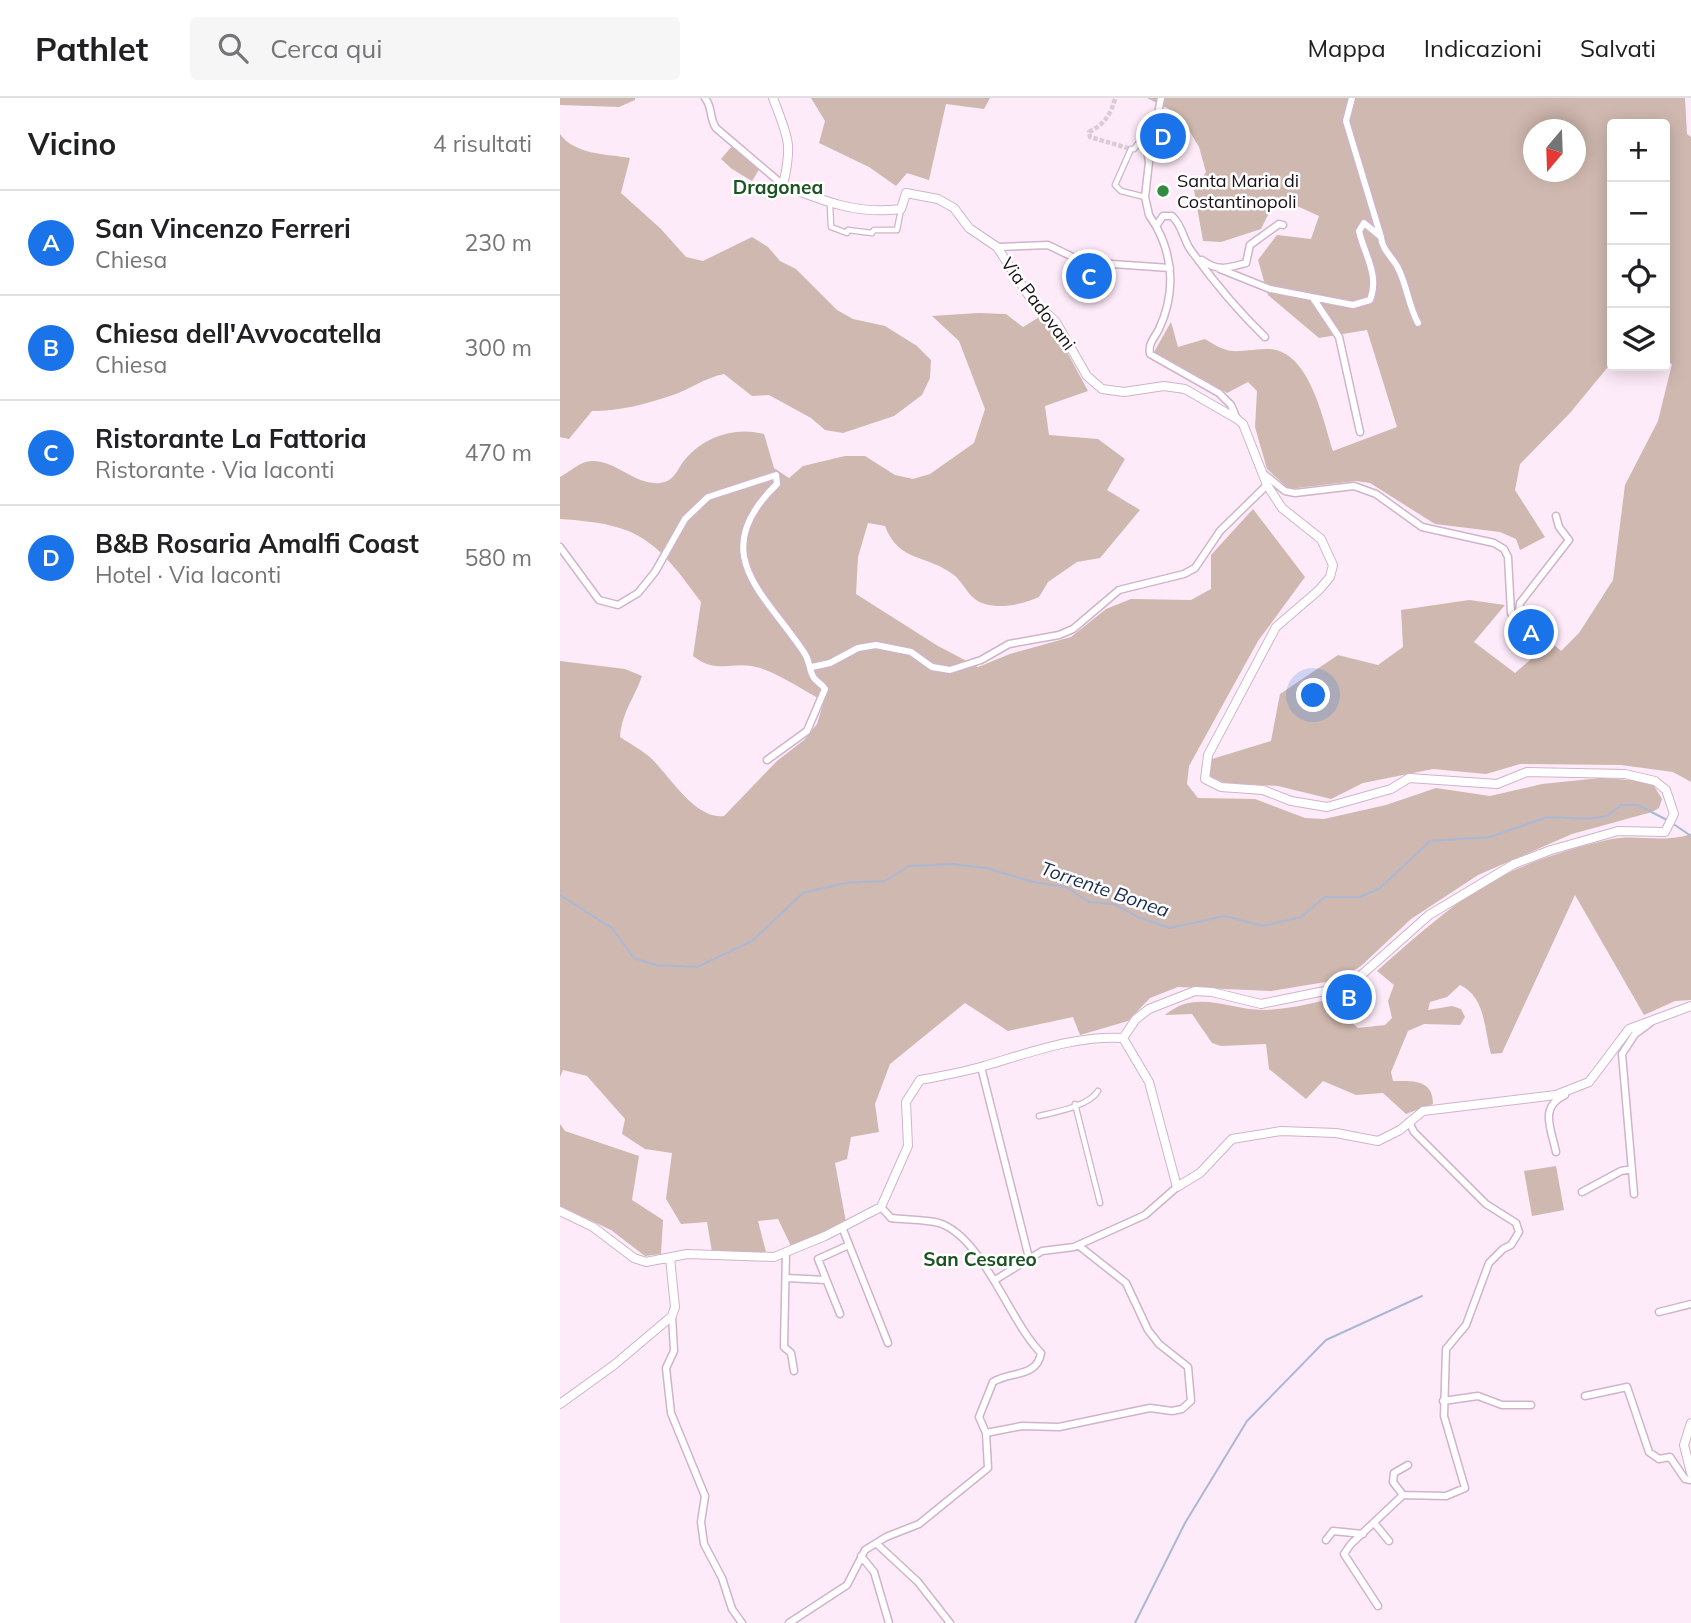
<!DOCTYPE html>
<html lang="it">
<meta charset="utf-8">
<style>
:root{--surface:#fff;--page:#f6f6f6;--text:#202124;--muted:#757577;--line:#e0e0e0;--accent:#1a73e8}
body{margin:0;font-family:Mulish,sans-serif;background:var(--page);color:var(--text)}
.controls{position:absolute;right:21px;top:21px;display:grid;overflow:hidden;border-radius:7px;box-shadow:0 4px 18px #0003}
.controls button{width:63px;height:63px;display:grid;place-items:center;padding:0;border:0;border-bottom:2px solid var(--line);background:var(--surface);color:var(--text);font:35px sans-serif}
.compass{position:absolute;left:963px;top:21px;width:63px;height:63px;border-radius:50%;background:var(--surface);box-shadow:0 4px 18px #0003;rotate:199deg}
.you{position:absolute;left:754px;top:598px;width:24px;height:24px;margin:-18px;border:5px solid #fff;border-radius:50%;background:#1a73e8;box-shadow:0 0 0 10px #1a73e833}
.badge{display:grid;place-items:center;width:46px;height:46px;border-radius:50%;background:var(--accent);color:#fff;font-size:23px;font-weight:700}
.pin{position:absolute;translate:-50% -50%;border:4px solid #fff;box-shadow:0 2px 7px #0006}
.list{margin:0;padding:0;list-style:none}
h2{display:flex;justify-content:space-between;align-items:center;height:91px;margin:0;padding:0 28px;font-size:30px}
h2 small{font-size:23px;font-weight:400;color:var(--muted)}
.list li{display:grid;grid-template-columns:46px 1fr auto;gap:21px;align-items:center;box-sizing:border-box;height:105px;padding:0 28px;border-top:2px solid var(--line)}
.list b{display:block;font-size:26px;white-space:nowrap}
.list p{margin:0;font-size:23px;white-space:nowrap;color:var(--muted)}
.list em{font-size:23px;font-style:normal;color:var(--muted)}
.icon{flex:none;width:38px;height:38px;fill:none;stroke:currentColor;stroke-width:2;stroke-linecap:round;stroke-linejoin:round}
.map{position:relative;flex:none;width:1131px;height:1525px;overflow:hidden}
header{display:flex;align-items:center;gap:42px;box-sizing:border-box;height:98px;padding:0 35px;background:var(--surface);border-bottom:2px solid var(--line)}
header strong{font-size:33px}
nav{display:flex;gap:38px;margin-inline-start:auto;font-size:24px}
.search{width:490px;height:63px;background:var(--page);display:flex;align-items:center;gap:18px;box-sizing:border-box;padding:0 24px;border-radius:7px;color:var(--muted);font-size:26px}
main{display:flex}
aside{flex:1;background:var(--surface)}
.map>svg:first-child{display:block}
.green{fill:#cfb8af;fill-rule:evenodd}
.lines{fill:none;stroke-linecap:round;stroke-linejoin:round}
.stream{stroke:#aab8d5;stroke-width:2}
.pedestrian-tunnel{stroke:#dccad7;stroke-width:4.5;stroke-dasharray:4.5 2;stroke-linecap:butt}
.pedestrian-casing{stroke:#d1b3cb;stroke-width:7}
.minor-casing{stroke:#d1b3cb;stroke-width:9}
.tertiary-casing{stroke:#d1b3cb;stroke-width:10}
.pedestrian{stroke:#fff;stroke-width:4.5}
.minor{stroke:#fff;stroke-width:6}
.tertiary{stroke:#fff;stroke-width:8}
.poi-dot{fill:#308c3e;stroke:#fff;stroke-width:2.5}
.labels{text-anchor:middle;stroke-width:5;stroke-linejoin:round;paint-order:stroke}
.poi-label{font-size:18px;fill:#190f17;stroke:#fff;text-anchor:start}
.street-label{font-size:18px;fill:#190f17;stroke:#fff}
.neighbourhood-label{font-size:19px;font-weight:bold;fill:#195422;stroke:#fff}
.water-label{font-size:19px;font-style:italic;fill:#1a2b51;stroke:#fff}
</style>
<header>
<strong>Pathlet</strong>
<div class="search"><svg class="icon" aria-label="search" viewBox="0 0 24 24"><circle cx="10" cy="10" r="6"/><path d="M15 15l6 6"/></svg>Cerca qui</div>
<nav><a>Mappa</a><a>Indicazioni</a><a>Salvati</a></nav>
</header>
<main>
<aside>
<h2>Vicino<small>4 risultati</small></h2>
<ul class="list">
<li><span class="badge">A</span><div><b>San Vincenzo Ferreri</b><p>Chiesa</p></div><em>230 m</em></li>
<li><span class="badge">B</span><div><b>Chiesa dell'Avvocatella</b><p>Chiesa</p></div><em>300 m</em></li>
<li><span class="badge">C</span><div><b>Ristorante La Fattoria</b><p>Ristorante · Via Iaconti</p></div><em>470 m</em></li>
<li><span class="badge">D</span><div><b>B&amp;B Rosaria Amalfi Coast</b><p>Hotel · Via Iaconti</p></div><em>580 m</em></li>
</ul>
</aside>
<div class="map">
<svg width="1131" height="1525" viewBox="0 0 1131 1525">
<rect width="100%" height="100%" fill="#feebf9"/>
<path class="green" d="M0 0H75V2L59 9 0 7Z
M251 0H430L424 11 386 6 369 82 347 75 336 88 309 69 259 45 265 23Z
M587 0H1125L1127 36 1131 39V684L1113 674 1061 667 960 666 926 676 873 671 803 685 771 701 718 688 665 685 649 678 652 661 711 643 720 596 778 557 818 567 843 549 841 512 909 502 945 507 914 544 955 575 991 544 1001 553 1019 535 1053 482 1065 387 1098 323 1112 266 1105 263V26H1052V264L1010 315 960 366 955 392 985 439 960 452 956 441 940 434 875 426 810 385 796 383 729 391 707 371 695 329 697 293 688 284 667 295 594 254 611 224 618 249 645 241C673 259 675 252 706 251 749 249 763 322 773 353L837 329 807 232 759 240 708 197 698 162 717 137 751 141 759 118 717 99 701 131 661 144 643 143 634 92 646 74 639 49 619 16ZM974 32H1016V74H974Z
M0 36C15 57 47 56 70 60L61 95 101 131 126 159 143 163 192 139 208 149 220 163 236 171 277 212 293 221 325 228 357 248 371 262 370 280 362 297 334 318 283 335 265 332 251 320 209 297 192 298 164 276C144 280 131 291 113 297 86 306 61 313 32 313L9 341 0 339Z
M173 47 200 70 192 83 172 71 161 61Z
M418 215 446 216 463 229 481 218 494 230 528 293 485 308 489 337 538 341 565 361 547 392 580 412 540 460 517 464 488 484 479 499C463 506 442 511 425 506 409 502 405 486 394 477 367 456 339 465 325 428L308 425 298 459 296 496 378 548 418 569 450 556 511 539 546 511 571 501 631 502 651 491V457L693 411 745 479 698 543 629 668 627 686 638 700 695 701 745 720 764 721 826 707 876 690 930 698 982 686 1040 680 1087 683 1093 686 1102 701 1099 710 1092 714 1012 736 918 777 851 821 801 868 778 882 711 893 618 889 590 900 568 923 520 937 513 919 448 933 405 905 330 966 315 1006 319 1034 291 1039 287 1061 275 1065 286 1124 231 1148 218 1121 198 1123 206 1154H152L147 1124 121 1126 106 1101 112 1055 85 1051 62 1036 65 1021 27 978 3 972 0 979V563L65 571 82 578C74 601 62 614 60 639 71 646 83 653 92 661 110 679 136 722 164 718L217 663 244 642 257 626 264 603C244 593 222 577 200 570 172 561 159 578 133 558L141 504C95 441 80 426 0 421V379C8 375 15 368 23 365 50 355 72 388 100 385 114 383 116 374 123 364 142 339 175 328 204 336L214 370 229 380 243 368 285 358H305L335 377 353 381 370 376 414 345 425 311 399 243 372 218Z
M1131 736V902L1115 903 1084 917 1015 797 942 955 931 956C924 932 926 899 900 887L887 899 870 904 868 912 892 908 901 911 905 919 900 927 864 926 848 933 831 974 833 983C853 983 873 981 873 1006L846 1016 823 995 796 997 763 983 746 1001 709 971 706 946 661 948 652 945 632 916 605 917C637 890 669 913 706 912 726 911 746 907 766 902L798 930 825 927 832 920 828 903 834 887 817 873C847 846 879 818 912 795 947 771 1006 751 1047 742 1076 735 1103 746 1131 736Z
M0 1026 5 1033 79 1058 72 1102 103 1122 101 1156 85 1158 51 1132 0 1108Z
M996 1068 1004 1112 972 1118 964 1073Z"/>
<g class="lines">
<path class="stream" d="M1112 725 1131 738
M0 797 52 830 74 860 96 867 137 869 192 843 243 795 285 785 325 783 349 768 392 766 426 770 473 784 506 789 529 804 554 806 578 819 610 830 665 818 703 828 741 819 765 799H799L819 791 870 743 930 739 987 719 1027 721 1047 718 1061 707H1078L1107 722
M575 1525 625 1425 687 1323 766 1242 862 1198"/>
<path class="pedestrian-tunnel" d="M555 1C550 18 544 26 529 34L530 39 571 51"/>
<g class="pedestrian-casing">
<path id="pedestrian" d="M581 42 574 51H571L555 87 561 93 585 99
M270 106 271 129 287 135 288 132 312 135 314 132H337L341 111
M515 1006 540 1105
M479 1018C496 1014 529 1008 538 993"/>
</g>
<g class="minor-casing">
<path id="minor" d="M145 0C153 10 149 20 156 30L223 87
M792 0 786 23 821 139
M596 128 589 117 585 99 589 64 586 46 595 31 601 0
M437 149 488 147 523 164 610 170
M642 162C658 174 668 170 686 165L690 147 719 126 723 127
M660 171 710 191 793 207 810 202C820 177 804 156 799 133L804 125 821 139C822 151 831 158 837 168 847 186 848 207 858 225
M753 200 779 239 800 334
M677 321 671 307 659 295 590 256C588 245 594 241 599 231 615 197 614 161 596 128L603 118H612C622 127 623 140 630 151 653 183 676 211 705 239
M704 376 725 393 735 395 794 388 816 396 862 429 934 445 944 451 948 459 951 515 958 529 963 524 959 514 960 505 1009 442 999 429 996 418
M0 449 39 502 58 507 78 495 95 474 125 421 148 399 216 377 217 386C144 456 206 496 245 556 250 564 249 573 254 580 258 585 262 586 265 591L247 633 207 662
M252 569 270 565 298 550 316 547 351 554 372 569 390 572 421 562 449 546 499 537 513 531 559 492 624 476 635 470 660 433 707 387
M421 969 469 1160
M996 1054C991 1030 979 1009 1005 997
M1022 1094 1061 1073 1072 1071
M1074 1096 1062 956 1075 936 1090 925
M282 1129 328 1245
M226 1154 224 1249 231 1255 234 1273
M226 1180 266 1182
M435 1182 482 1153 514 1149 585 1117 617 1089
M1099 1214 1131 1206
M280 1216 258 1161 289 1147
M112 1218 114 1253 106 1270 111 1315 145 1398 141 1424 144 1446 162 1480 172 1511 182 1525
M1025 1298 1067 1289 1089 1354 1099 1361 1110 1359 1125 1381 1131 1382
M883 1303 918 1298 942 1307H971
M426 1335 462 1328 499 1329 590 1310 612 1313 622 1311 631 1303 628 1269 599 1246 588 1232 566 1185 518 1147
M843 1397 833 1384 834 1375 848 1367
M815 1426 829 1443
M766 1442 773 1433 803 1436
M316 1445 358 1484 390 1525
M301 1458 314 1474 329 1525
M818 1508 784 1456 791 1446 843 1397 886 1398 905 1390 884 1318 886 1251 906 1227 929 1165 943 1151 951 1147 959 1134 956 1125 926 1106 854 1034 849 1024
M229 1525 287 1487 305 1452 326 1439 359 1426 428 1370 426 1335 419 1319 433 1284C450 1273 477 1280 481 1255 449 1223 423 1139 379 1125 365 1121 346 1122 331 1120L321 1109"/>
</g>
<g class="tertiary-casing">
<path id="tertiary" d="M213 0C228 40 233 45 223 87 263 103 298 117 341 111L346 95 378 101 394 110 409 130 437 149 469 198 496 224 527 278 542 291 564 294 604 288 625 291 677 321 683 326 707 387 722 410 761 441 773 467 770 479 759 492 716 529 648 657 645 681 661 689 703 692 731 703 767 709 831 691 849 680 937 686 967 674 1065 676 1095 683 1106 692 1114 716 1105 734 1058 733 991 752 954 766 869 817 789 888 701 906 652 894 635 893 589 911 576 921 563 940
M563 940 589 984 617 1089 640 1075 672 1041 721 1033 776 1035 818 1043 840 1032 863 1013 996 997 1029 984 1069 931 1131 908
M0 1113 33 1129 74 1160 86 1164 127 1156 214 1159 265 1138 321 1109 348 1048 346 1004 360 982C382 978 404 974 424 968 469 955 516 937 563 940
M0 1306 54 1267 112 1218 115 1209 110 1160
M1131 1325 1124 1347 1131 1375"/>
</g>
<use href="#pedestrian" class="pedestrian"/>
<use href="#minor" class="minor"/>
<use href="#tertiary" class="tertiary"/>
</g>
<circle class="poi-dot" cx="603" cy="93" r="7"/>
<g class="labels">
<g class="poi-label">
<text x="617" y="89">Santa Maria di<tspan x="617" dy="21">Costantinopoli</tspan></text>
</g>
<g class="street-label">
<text transform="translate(478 206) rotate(53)" y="6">Via Padovani</text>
</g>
<g class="neighbourhood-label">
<text x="218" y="96">Dragonea</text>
<text x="420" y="1168">San Cesareo</text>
</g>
<g class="water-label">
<text transform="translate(545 791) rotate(19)" y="7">Torrente Bonea</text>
</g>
</g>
</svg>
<div class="controls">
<button>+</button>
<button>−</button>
<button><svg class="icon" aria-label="locate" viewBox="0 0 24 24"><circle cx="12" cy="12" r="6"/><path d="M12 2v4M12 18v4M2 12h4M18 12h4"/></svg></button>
<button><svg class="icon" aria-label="layers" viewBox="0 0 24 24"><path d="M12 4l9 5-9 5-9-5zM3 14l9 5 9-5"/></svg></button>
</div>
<svg class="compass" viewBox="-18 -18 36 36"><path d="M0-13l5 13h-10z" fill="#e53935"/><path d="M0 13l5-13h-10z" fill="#757577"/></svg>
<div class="you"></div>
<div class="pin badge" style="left:971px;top:534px">A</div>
<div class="pin badge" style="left:789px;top:899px">B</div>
<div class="pin badge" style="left:529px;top:178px">C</div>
<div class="pin badge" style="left:603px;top:38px">D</div>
</div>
</main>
